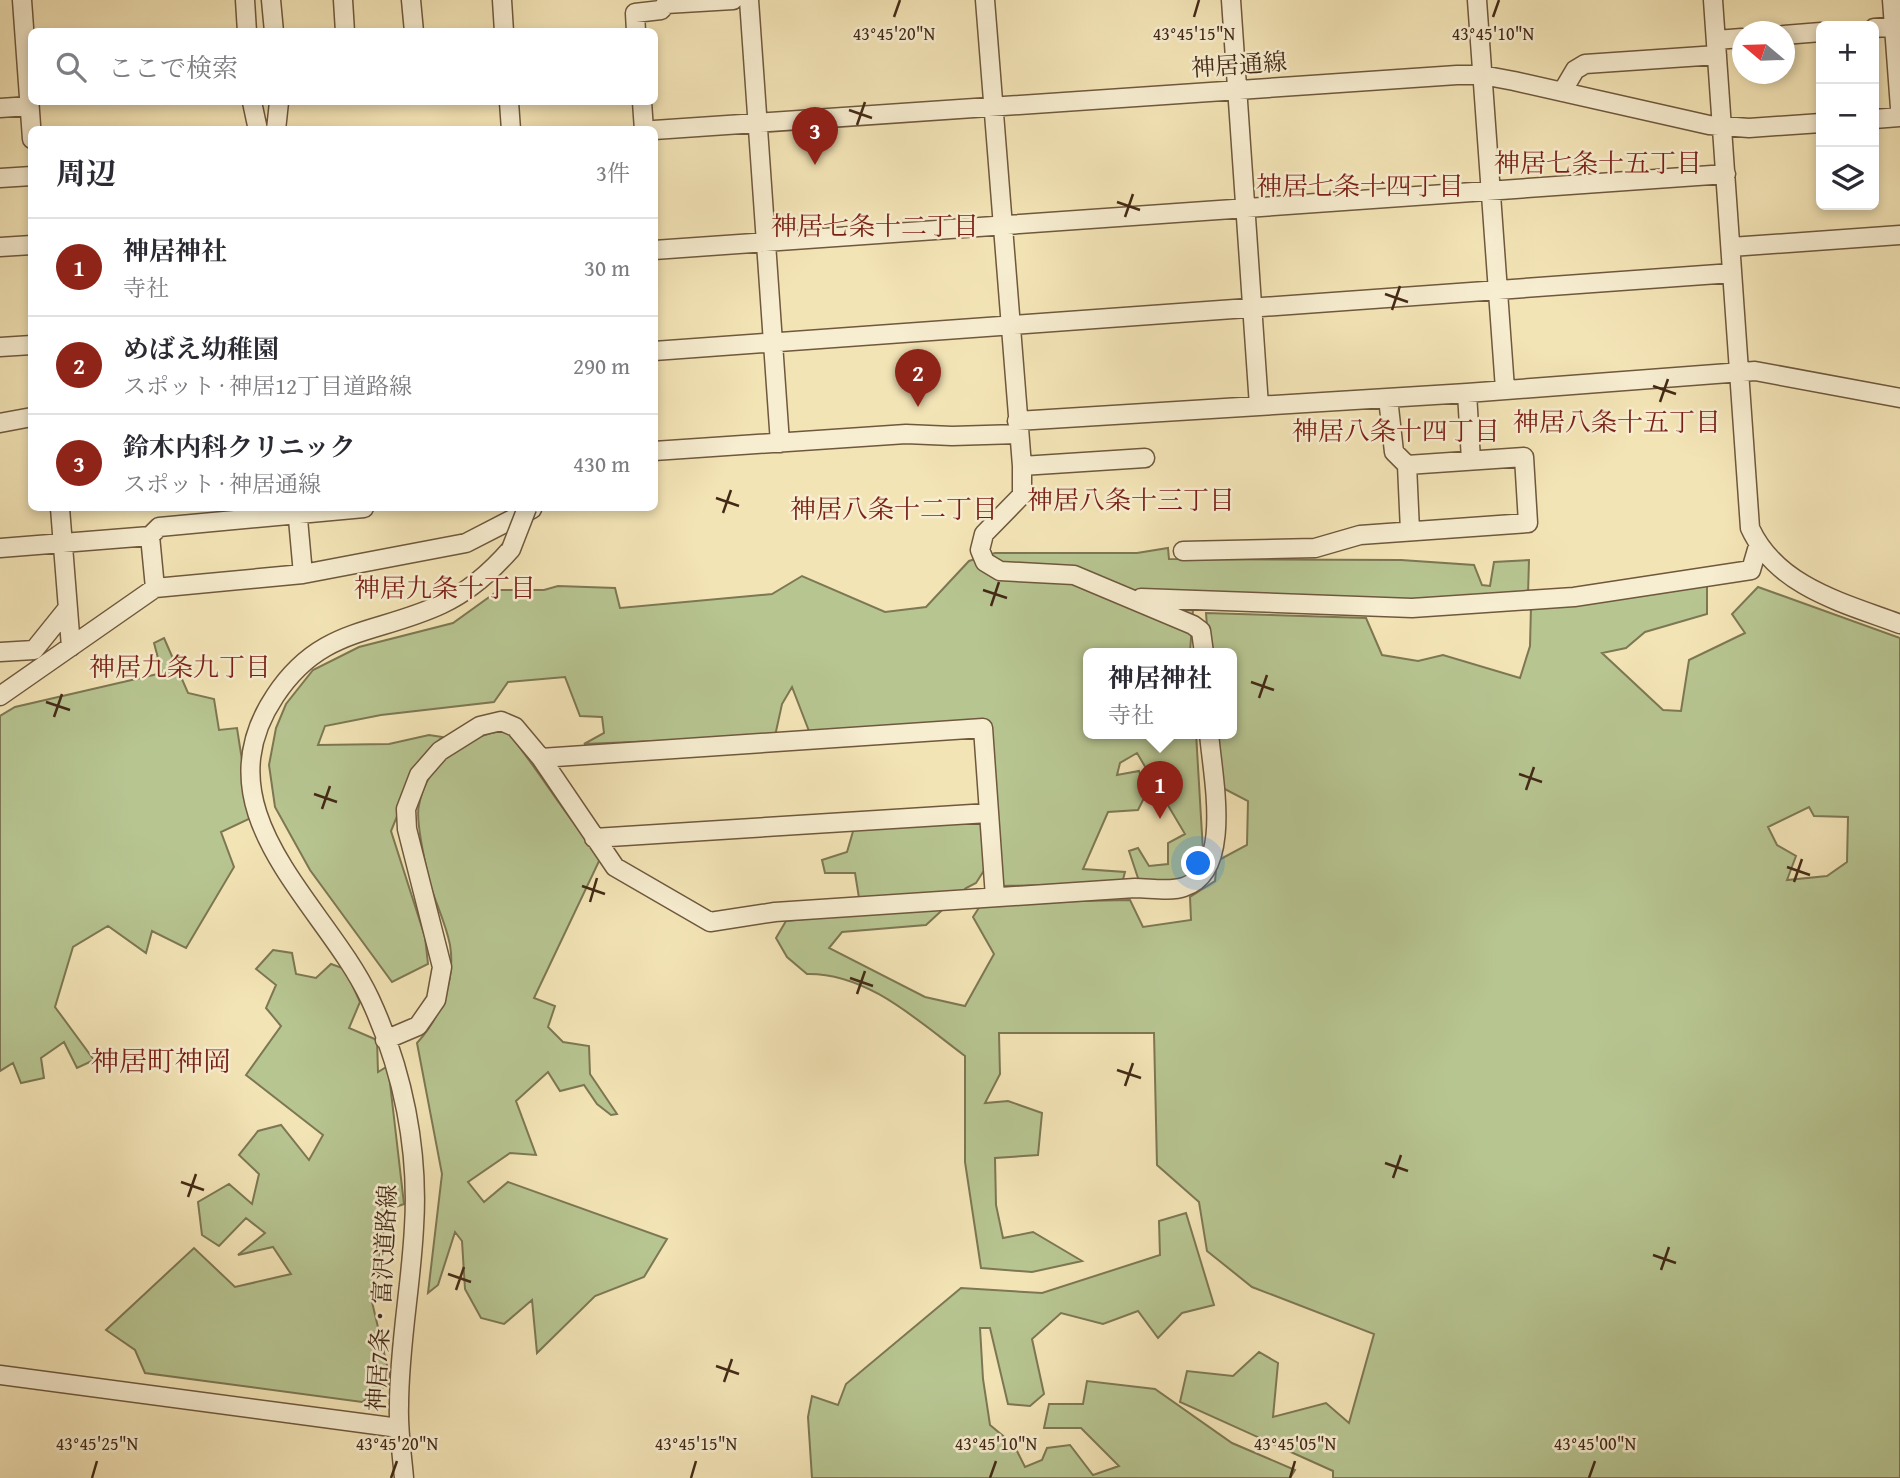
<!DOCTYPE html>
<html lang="ja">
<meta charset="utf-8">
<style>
:root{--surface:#fff;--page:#f7f7f7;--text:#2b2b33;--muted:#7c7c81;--line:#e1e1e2;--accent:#8f2418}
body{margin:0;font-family:"Gentium Book Plus","Noto Serif JP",serif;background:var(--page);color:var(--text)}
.controls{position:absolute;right:21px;top:21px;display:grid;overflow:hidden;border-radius:10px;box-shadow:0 4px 10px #0003}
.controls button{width:63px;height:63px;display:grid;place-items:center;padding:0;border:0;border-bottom:2px solid var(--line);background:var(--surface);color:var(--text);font:35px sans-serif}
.compass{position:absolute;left:1732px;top:21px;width:63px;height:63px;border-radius:50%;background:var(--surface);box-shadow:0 4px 10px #0003;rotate:289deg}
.you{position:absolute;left:1199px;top:864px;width:24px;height:24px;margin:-18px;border:5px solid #fff;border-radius:50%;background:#1a73e8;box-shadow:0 0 0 10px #1a73e833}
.badge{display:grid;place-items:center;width:46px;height:46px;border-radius:50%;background:var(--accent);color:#fff;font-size:23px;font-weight:700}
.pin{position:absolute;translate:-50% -58px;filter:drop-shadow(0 2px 4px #0008)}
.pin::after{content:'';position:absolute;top:37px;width:24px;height:21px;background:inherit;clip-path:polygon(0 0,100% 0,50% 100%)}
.popup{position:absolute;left:1083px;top:648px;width:154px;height:91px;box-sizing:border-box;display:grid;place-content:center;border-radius:10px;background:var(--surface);filter:drop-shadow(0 2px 5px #0005);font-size:23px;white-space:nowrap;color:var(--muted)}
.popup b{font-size:26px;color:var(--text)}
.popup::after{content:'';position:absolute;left:50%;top:100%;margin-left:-14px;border:14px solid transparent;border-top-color:var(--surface)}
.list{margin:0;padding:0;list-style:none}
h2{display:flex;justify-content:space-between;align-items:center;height:91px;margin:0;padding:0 28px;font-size:30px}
h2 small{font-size:23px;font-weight:400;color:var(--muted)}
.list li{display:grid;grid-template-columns:46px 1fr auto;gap:21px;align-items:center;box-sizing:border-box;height:98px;padding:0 28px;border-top:2px solid var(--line)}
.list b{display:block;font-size:26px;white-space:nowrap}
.list p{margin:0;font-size:23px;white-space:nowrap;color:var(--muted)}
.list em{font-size:23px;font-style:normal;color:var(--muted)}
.icon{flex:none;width:38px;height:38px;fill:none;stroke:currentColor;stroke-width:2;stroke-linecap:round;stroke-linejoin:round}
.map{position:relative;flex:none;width:1900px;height:1478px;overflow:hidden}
.search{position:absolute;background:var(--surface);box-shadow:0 4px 10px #0003;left:28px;top:28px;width:630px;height:77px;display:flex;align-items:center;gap:18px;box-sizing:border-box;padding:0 24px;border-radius:10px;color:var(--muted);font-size:26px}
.panel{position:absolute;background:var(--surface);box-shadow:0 4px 10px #0003;left:28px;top:126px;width:630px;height:385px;border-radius:10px}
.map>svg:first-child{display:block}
.green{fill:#b7c591;stroke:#7d7753;stroke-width:2;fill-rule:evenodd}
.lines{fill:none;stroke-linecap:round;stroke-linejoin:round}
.minor-casing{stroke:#6f583d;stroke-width:21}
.minor{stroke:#f7edd0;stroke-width:18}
.minor-bridge-casing{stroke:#6f583d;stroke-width:21;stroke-linecap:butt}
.minor-bridge{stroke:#f7edd0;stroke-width:18}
.ticks{fill:none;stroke:#432915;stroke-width:2.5}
.labels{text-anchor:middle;stroke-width:5;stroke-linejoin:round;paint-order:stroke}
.street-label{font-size:24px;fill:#432915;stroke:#f7edd0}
.neighbourhood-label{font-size:26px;fill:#7a1f14;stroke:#f7edd0}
.quarter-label{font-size:28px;fill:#7a1f14;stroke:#f7edd0}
.ticks-label{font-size:18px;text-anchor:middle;fill:#432915;stroke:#f7edd0;stroke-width:5;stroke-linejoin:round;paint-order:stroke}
</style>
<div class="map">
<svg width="1900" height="1478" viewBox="0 0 1900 1478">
<rect width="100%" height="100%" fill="#f3e4b6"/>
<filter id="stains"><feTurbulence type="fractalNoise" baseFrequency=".00286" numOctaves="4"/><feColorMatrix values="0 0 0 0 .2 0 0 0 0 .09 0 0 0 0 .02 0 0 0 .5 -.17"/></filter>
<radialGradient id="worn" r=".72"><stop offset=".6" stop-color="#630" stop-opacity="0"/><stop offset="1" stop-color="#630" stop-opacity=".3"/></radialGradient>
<path class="green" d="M1168 548 1169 559 1401 560 1474 565 1482 585 1490 586 1494 562 1529 560 1528 595 1412 602 1194 595 1190 653H1088V733H1196L1203 851C1190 887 1173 881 1139 881L1129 851 1138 848 1149 866 1168 864V843L1185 834 1137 753 1120 763 1117 775 1139 771 1147 792 1138 810 1108 812 1083 869 1125 872 1122 883 1002 886 997 850 976 883 966 888 926 925 842 932 829 948 925 997 965 1006 994 954 973 917 982 903 1130 900 1143 927 1191 920 1190 897 1215 881 1217 861 1247 845 1248 801 1219 786 1215 733H1232V653H1209L1206 613 1366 618 1382 655 1418 661 1443 655 1520 678 1530 646 1531 606 1608 601 1707 583V614L1645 632 1626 648 1602 653 1663 710 1681 711 1689 660 1745 633 1732 614 1758 587 1900 638V1478H1333V1471L1180 1402 1187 1371 1233 1376 1259 1352 1278 1363 1273 1417 1326 1403 1349 1423 1374 1334 1252 1287 1207 1251 1199 1202 1157 1165 1154 1033H999L1000 1074 985 1103 1008 1101 1042 1113 1038 1155 995 1158 996 1205 1003 1238 1033 1232 1082 1261 1032 1272 981 1268 965 1162V1056C918 1021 868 973 807 974L787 957 776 938 786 921 881 911 859 898 855 873H825L822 860 847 852 854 828 979 819 989 725 809 731 792 687 782 704 775 736 584 744 604 733 602 717 580 716 565 677 508 682 494 702 381 715 325 726 318 745 389 744 429 735 442 737 417 767 391 831 425 937 428 964 392 982 310 870 275 807 269 765 276 728 286 704 313 670 359 647 453 623 499 590H544L558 586 615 588 620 608 772 594 802 576 885 612 926 607 969 561 995 553H1137ZM1809 807 1814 816 1848 817 1847 862 1827 876 1787 880 1796 856 1777 845 1768 827Z
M164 638 188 693 214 699 219 730 237 728 251 818 221 832 234 867 186 948 152 931 146 953 108 926 73 947 55 1007 94 1060 77 1068 64 1042 41 1058 44 1078 21 1083 13 1063 0 1071V716L15 707 162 673 154 643Z
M506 730C540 771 566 818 601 857L534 998 555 1006 548 1027 563 1042 589 1046 590 1074 617 1114 611 1115 597 1104 584 1085 560 1091 548 1072 516 1101 536 1155 510 1153 468 1182 484 1202 508 1182 667 1239 644 1277 595 1296 537 1353 532 1300 504 1324 481 1318 465 1289 462 1241 455 1232 438 1285 428 1293 442 1174 417 1043C440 1018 456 980 450 945 446 924 436 904 430 884 426 867 415 820 419 805 427 762 465 736 506 730Z
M273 950 292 953 296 974 316 978 331 964 345 969 360 1002 349 1028 377 1040 378 1072 388 1066 404 1204 387 1210 372 1302 391 1382 362 1402 145 1373 135 1350 106 1330 194 1248 235 1287 291 1274 273 1247 238 1255 265 1233 246 1218 219 1246 202 1235 198 1202 229 1184 252 1204 259 1174 239 1155 258 1131 281 1125 309 1160 323 1135 246 1075 281 1026 266 1008 276 985 256 969Z
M1186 1213 1214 1305 1182 1313 1158 1338 1138 1311 1103 1324 1061 1313 1032 1339 1044 1394 1030 1406 1008 1404 990 1328H980L983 1379 990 1425 1014 1445 1025 1467 1042 1460 1047 1448 1070 1445 1093 1475 1119 1466 1081 1428H1044L1049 1404H1083L1087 1381 1155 1389 1232 1443 1295 1470 1290 1478H812L808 1417 812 1396 838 1405 846 1384 961 1288 1042 1293 1160 1255 1159 1221Z"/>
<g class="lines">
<g class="minor-casing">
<path id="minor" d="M22 0 32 139
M245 0 247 32
M271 0 274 32
M343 0 345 32
M411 0 414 32
M502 0 504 32
M749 0 780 443
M985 0 1022 466V495L984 534 980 550 985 562 1000 571 1074 575 1193 625 1201 631 1204 653
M1231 0 1259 406
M1477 0 1505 389
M1713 0 1750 528C1777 587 1844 603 1900 624
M1892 0 1900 108
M1874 28 1900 26
M636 32 635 13 661 10 666 4 733 0
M1784 35 1821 32
M1716 40 1742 38
M1562 92 1575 70 1585 64 1717 55
M252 102 258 130
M509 102 511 130
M642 102 644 130
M0 108 29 106
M1874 119 1900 117
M276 130 279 102
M654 130 1457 75H1482L1514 81 1709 125 1749 128 1821 123
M0 178 32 176
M0 247 32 245
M1731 247 1900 235
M654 250 1726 174
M0 347 32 345
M654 351 1732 273
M1467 393 1471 460
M1388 398 1394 452 1407 465 1410 531
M1017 421 1467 393 1755 371 1900 398
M0 423 32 417
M654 451 906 434 952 436 1019 434
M1022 466 1145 458
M60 508 71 647
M297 508 303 574
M150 536 159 527 364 508
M0 548 150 536 155 588
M1183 551 1315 548 1360 535 1528 523 1524 457 1407 465
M1141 598 1412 608 1574 597 1751 570 1758 546
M0 652 34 650 67 609
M0 696 155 588 303 574 466 543 532 509
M541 758 983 728 995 897
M594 838 988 813
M385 1040 418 1026 436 1000 442 967 407 829 406 809 419 775 440 751 480 726 501 721 515 727 541 758 615 867 710 922 775 912 1135 888C1150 888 1170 892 1184 887 1234 871 1212 774 1209 733
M0 1375 399 1428
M404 1478C402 1454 398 1430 399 1406 399 1346 411 1287 414 1227 419 1150 403 1070 370 999 325 903 197 813 275 696 321 626 376 635 442 604 470 591 491 572 511 549"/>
</g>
<use href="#minor" class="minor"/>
<g class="minor-bridge-casing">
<path id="minor-bridge" d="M511 549 527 508"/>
</g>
<use href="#minor-bridge" class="minor-bridge"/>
</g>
<path class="ticks" d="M894 17 900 0M1194 17 1199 0M1493 17 1499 0M849 110 872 118M857 125 865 102M1117 202 1140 210M1125 217 1133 194M1385 294 1408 302M1392 310 1400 286M1653 386 1676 394M1660 402 1668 379M716 498 739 506M723 513 731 490M983 590 1007 598M991 606 999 582M1251 682 1274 690M1259 698 1267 675M46 702 70 710M54 717 62 694M1519 774 1542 782M1526 790 1534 767M314 794 337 802M322 809 330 786M1787 867 1810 875M1794 882 1802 859M582 886 605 894M590 902 597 878M850 978 873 986M857 994 865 971M1117 1070 1141 1078M1125 1086 1133 1063M1385 1163 1408 1171M1393 1178 1401 1155M181 1182 204 1190M188 1197 196 1174M1653 1255 1676 1263M1661 1270 1669 1247M448 1274 471 1282M456 1290 464 1267M716 1366 739 1374M724 1382 732 1359M92 1478 97 1461M391 1478 397 1461M691 1478 696 1461M990 1478 996 1461M1290 1478 1295 1461M1589 1478 1595 1461"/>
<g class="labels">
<g class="street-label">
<text transform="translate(1239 65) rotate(-4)" y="8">神居通線</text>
<text transform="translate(382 1298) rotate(-87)" y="8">神居7条・富沢道路線</text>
</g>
<g class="neighbourhood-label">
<text x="1598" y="172">神居七条十五丁目</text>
<text x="1360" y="195">神居七条十四丁目</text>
<text x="875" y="235">神居七条十二丁目</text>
<text x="1617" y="431">神居八条十五丁目</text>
<text x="1396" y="440">神居八条十四丁目</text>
<text x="1131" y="509">神居八条十三丁目</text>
<text x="894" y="518">神居八条十二丁目</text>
<text x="445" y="597">神居九条十丁目</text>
<text x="180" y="676">神居九条九丁目</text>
</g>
<g class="quarter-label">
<text x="161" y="1071">神居町神岡</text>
</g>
</g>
<g class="ticks-label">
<text x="894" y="40">43°45'20"N</text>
<text x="1194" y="40">43°45'15"N</text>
<text x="1493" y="40">43°45'10"N</text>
<text x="97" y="1450">43°45'25"N</text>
<text x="397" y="1450">43°45'20"N</text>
<text x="696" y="1450">43°45'15"N</text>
<text x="996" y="1450">43°45'10"N</text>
<text x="1295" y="1450">43°45'05"N</text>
<text x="1595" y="1450">43°45'00"N</text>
</g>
<rect width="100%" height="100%" filter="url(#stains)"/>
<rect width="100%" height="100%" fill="url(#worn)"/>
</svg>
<div class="controls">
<button>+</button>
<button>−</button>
<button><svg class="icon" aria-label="layers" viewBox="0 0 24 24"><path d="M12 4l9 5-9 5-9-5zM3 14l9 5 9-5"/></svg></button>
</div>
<svg class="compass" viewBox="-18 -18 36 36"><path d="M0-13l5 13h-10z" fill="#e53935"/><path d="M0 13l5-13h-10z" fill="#7c7c81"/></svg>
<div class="you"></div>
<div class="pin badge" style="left:1160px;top:819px">1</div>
<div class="popup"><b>神居神社</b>寺社</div>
<div class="pin badge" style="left:918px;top:407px">2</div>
<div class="pin badge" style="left:815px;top:165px">3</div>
<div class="search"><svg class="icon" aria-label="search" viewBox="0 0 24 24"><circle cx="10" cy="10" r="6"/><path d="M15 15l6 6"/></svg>ここで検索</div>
<section class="panel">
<h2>周辺<small>3件</small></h2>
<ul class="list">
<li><span class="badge">1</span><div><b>神居神社</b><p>寺社</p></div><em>30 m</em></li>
<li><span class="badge">2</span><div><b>めばえ幼稚園</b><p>スポット · 神居12丁目道路線</p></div><em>290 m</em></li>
<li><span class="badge">3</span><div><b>鈴木内科クリニック</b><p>スポット · 神居通線</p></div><em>430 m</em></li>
</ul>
</section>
</div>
